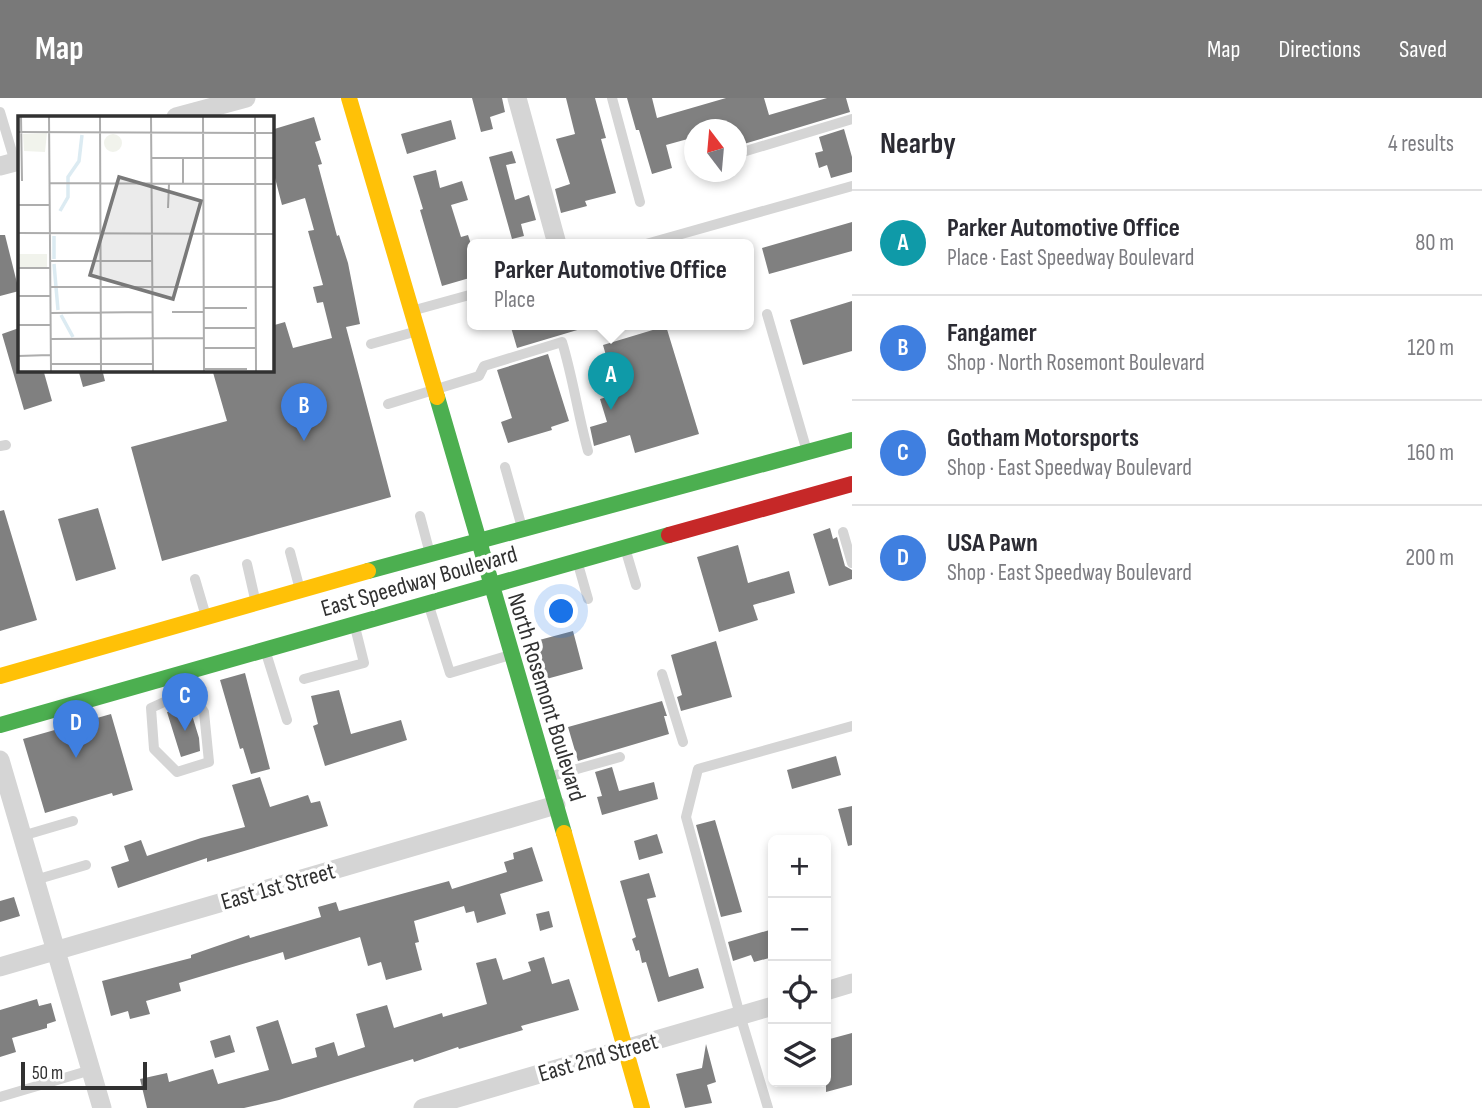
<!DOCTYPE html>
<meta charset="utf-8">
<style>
:root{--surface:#fff;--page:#f2f2f3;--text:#2b2b33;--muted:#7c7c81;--line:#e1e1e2;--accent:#797979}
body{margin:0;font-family:"Sofia Sans Condensed",sans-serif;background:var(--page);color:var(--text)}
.controls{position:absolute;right:21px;bottom:21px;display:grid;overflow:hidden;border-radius:10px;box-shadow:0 4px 10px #0003}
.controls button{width:63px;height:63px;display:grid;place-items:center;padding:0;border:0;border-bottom:2px solid var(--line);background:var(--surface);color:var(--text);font:35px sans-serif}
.compass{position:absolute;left:684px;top:21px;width:63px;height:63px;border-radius:50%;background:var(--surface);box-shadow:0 4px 10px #0003;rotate:344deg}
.scale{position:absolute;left:21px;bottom:18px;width:126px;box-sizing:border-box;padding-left:7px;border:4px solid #313131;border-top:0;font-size:19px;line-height:24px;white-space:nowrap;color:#313131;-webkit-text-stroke:5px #fff;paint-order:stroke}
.you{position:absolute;left:562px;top:514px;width:24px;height:24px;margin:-18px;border:5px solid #fff;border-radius:50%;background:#1a73e8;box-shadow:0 0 0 10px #1a73e833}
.badge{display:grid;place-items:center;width:46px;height:46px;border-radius:50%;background:var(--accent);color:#fff;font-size:23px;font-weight:700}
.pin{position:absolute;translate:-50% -58px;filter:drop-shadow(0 2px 4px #0008)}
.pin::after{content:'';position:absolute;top:37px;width:24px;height:21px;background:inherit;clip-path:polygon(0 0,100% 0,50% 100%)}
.popup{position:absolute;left:467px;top:141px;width:287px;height:91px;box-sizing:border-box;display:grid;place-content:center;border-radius:10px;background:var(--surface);filter:drop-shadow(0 2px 5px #0005);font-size:23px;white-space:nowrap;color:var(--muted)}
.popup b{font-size:26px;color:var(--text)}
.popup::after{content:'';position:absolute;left:50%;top:100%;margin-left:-14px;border:14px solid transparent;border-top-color:var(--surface)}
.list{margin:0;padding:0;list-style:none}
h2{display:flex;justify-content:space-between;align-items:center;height:91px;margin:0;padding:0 28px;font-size:30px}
h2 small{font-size:23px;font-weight:400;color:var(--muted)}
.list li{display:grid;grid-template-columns:46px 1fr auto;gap:21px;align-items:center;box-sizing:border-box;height:105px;padding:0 28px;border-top:2px solid var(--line)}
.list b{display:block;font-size:26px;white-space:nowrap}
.list p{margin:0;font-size:23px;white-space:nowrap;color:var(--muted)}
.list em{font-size:23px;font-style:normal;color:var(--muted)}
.icon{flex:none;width:38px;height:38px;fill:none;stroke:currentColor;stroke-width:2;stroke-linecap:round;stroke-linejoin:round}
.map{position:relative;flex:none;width:852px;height:1010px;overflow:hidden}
header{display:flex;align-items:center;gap:42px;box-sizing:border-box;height:98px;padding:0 35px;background:var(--accent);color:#fff}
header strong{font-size:33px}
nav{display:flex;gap:38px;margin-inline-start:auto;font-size:24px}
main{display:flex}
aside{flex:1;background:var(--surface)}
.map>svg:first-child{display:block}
.building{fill:#808080}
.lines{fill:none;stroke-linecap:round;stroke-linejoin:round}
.lane{stroke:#d5d5d5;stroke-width:10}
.street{stroke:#d5d5d5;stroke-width:19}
.fast{stroke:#4caf50;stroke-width:16}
.slow{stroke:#ffc107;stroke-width:16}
.jam{stroke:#c62828;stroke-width:16}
.labels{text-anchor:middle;stroke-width:7;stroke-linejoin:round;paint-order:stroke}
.street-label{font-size:24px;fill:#313131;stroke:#fff}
.inset-river{fill:none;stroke:#dcebf2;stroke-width:3.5}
.inset-road{fill:none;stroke:#adadad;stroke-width:2}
.view{fill:#797979;fill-opacity:0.15;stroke:#797979;stroke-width:3.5}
.inset-edge{fill:none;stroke:#313131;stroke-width:3.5}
</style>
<header>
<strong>Map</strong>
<nav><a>Map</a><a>Directions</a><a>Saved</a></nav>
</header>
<main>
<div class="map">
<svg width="852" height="1010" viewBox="0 0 852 1010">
<rect width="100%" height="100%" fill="#fff"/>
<path class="building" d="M472 0H502L505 14 490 19 493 31 481 34Z
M566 0H595L606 40 601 41 616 95 585 103 587 108 561 115 555 91 570 86 556 41 575 36Z
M627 0H652L657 20 726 0H764L769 17 827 0H846L850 14 737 48V32H695V39L666 47 672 70 652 76 639 32H636Z
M314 19 321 42 315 44 322 66 318 67 337 138 339 137 348 165 360 226 346 229 391 399 162 463 131 349 227 323 212 271H271V228L285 224 293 250 332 240 323 204 317 205 313 189 323 187 308 133 314 132 305 100 282 107 275 80 271 81V32Z
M451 22 456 41 407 56 401 36Z
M844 31 852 59V74L831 80 827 67 819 70 815 55 823 53 819 39Z
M512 53 516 65 506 67 515 102 529 97 536 122 521 126 524 138 512 141 489 59Z
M436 72 440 90 462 83 468 102 451 107 461 139 468 137 473 152 469 153 473 165V179L442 188 420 112 423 111 413 78Z
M852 124V153L769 176 762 150Z
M0 137H5L19 193 0 198Z
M852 203V253L803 267 790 222Z
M510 226H583L584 230 517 250Z
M666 228 699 336 635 355 630 337 594 348 590 329 607 324 600 301 617 296 603 247Z
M19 230V271H43L52 303 24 312 2 236Z
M548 256 569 323 551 329 552 332 508 345 501 324 512 320 497 272Z
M78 271H102L105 283 83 289Z
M98 410 116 471 76 483 58 421Z
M4 412 37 522 0 533V413Z
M830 430 833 441 837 439 845 468 852 472V481L829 488 813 436Z
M738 447 748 485 789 473 795 495 753 507 758 522 719 534 697 459Z
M573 533 583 571 539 583 528 545Z
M716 543 732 599 681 613 677 599 682 597 671 557Z
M245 575 270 671 251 676 243 650 240 651 220 582Z
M339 592 351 636 401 622 407 642 325 668 313 628 318 626 311 598Z
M662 603 667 618H664L669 636 578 663 568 629Z
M189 607 199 640 200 653 181 659 167 614Z
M111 616 133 692 113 698 112 695 45 715 23 641Z
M836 658 841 677 792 691 787 672Z
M612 669 619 693 654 684 658 701 602 717 597 699 602 698 595 674Z
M260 679 270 709 308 697 311 705 320 703 328 728 207 764V760L118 790 111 769 129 763 124 748 141 742 147 758 201 740 245 729 232 687Z
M852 708V747L848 748 838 711Z
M715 722 742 814 721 819 696 727Z
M657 736 663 755 639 762 634 743Z
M532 749 543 783 500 796 506 816 477 825 474 813 466 815 464 808 414 823 419 844 415 845 422 872 386 882 381 864 368 868 360 839 285 862 283 854 179 885 181 893 146 903 150 916 130 921 128 913 111 918 102 883 191 860V857L249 837 250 840 321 819 318 809 336 804 339 813 449 783 452 791 507 774 504 764 514 761 513 755Z
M649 775 656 799 647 801 669 879 698 870 704 890 658 904 646 864 642 865 639 852 636 853 632 841 636 839 620 783Z
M14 799 20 818 0 824V803Z
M549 813 553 829 540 833 536 816Z
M773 831V859L754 864 751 857 733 863 728 844Z
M544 859 552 886 569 881 579 912 521 928 523 932 459 951 458 949 414 964 413 961 279 1002 244 1010H147L140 981 167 975 169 984 213 971 218 986 269 972 256 929 278 922 292 966 317 959 315 950 334 944 338 958 365 949 356 916 387 907 394 930 442 915 443 919 487 906 476 865 496 860 503 882 531 873 528 864Z
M37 901 39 908 51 905 56 923 47 926V930L12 940 16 954 0 959V912Z
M852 935V987L826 994V942Z
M230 937 235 954 215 960 210 943Z
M706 946 716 984 707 987 712 1005 685 1010 676 976 702 970Z"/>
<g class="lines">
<path class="lane" d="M612 0 640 104
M0 14 15 64
M736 56 852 21
M646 146 852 88
M415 212 473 196
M767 216 806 350
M614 229 622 226
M371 246 414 234
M388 306 479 278 484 268 562 244C573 280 578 317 588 353
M0 348 6 347
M505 369 521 426
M420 418 429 452
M843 434 852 465
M625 450 636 487
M290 454 299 488
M247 466 255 501
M578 466 588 501
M195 481 205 515
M429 508 450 575 510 557
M266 555 287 622
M662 576 683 644
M304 581 364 565 355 529
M169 583 173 600 194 599 204 614 209 664 177 674 154 651 151 610 173 600
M552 678 620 659
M22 738 73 723
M35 782 86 767
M0 999 91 972
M768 1010 740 917 686 719 698 671 852 628"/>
<path class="street" d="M517 0 557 146
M176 19 246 0
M0 68 19 63
M0 662 102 1010
M0 869 556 707
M826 893 852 885
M423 1010 773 908"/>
<path class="fast" d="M437 299 564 735
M368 473 852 342
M0 627 669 437"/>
<path class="slow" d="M349 0 437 299
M0 578 368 473
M564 735 642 1010"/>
<path class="jam" d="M669 437 852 386"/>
</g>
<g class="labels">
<g class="street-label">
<text transform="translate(419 483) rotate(-16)" y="8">East Speedway Boulevard</text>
<text transform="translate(547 599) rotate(73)" y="8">North Rosemont Boulevard</text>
<text transform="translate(278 788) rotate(-16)" y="8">East 1st Street</text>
<text transform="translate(598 959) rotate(-16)" y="8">East 2nd Street</text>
</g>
</g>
<g transform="translate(18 18)">
<rect width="256" height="256" fill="#fff"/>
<path d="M29 17 27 36 6 35 5 18ZM86 27a9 9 0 1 1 18 0a9 9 0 1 1-18 0ZM0 138H29V151H0Z" fill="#f1f3ec"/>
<path class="inset-river" d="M42 95 50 81V61L61 45 64 19M36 120V143M36 148 40 194M43 199 55 221"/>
<path class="inset-road" d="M3 0 4 65M31 0 33 255M82 0 83 255M133 0 135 255M185 0 186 255M237 0 238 255M0 16 256 17M134 42H256M31 67 256 68M165 68V43M0 89H31M150 92 151 68M0 117 256 118M32 145H135M0 152H32M32 171H256M0 180H32M186 192H229M154 196H186M32 197 135 196M0 209H32M186 212H237M32 223 186 222M186 232H238M0 240 32 239M32 248H135M186 253H229"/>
<path class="view" d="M101 61 183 85 155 183 72 159Z"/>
<rect width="256" height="256" class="inset-edge"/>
</g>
</svg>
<div class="controls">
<button>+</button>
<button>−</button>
<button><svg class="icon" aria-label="locate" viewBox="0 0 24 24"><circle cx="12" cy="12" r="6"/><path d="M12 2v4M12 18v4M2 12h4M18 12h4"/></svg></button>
<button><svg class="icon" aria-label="layers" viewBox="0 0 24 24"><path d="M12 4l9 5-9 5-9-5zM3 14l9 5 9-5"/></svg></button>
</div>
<svg class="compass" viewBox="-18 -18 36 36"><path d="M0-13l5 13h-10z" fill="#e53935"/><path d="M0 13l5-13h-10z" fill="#7c7c81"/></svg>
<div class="scale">50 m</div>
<div class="you"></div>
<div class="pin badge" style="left:611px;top:312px;background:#0f9aa8">A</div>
<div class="popup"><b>Parker Automotive Office</b>Place</div>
<div class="pin badge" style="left:304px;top:343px;background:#3f7fe0">B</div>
<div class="pin badge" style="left:185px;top:633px;background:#3f7fe0">C</div>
<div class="pin badge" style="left:76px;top:660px;background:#3f7fe0">D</div>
</div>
<aside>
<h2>Nearby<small>4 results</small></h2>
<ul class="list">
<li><span class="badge" style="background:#0f9aa8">A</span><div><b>Parker Automotive Office</b><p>Place · East Speedway Boulevard</p></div><em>80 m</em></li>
<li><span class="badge" style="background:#3f7fe0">B</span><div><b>Fangamer</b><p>Shop · North Rosemont Boulevard</p></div><em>120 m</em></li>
<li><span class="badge" style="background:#3f7fe0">C</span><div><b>Gotham Motorsports</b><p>Shop · East Speedway Boulevard</p></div><em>160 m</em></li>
<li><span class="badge" style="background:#3f7fe0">D</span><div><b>USA Pawn</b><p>Shop · East Speedway Boulevard</p></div><em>200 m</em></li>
</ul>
</aside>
</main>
